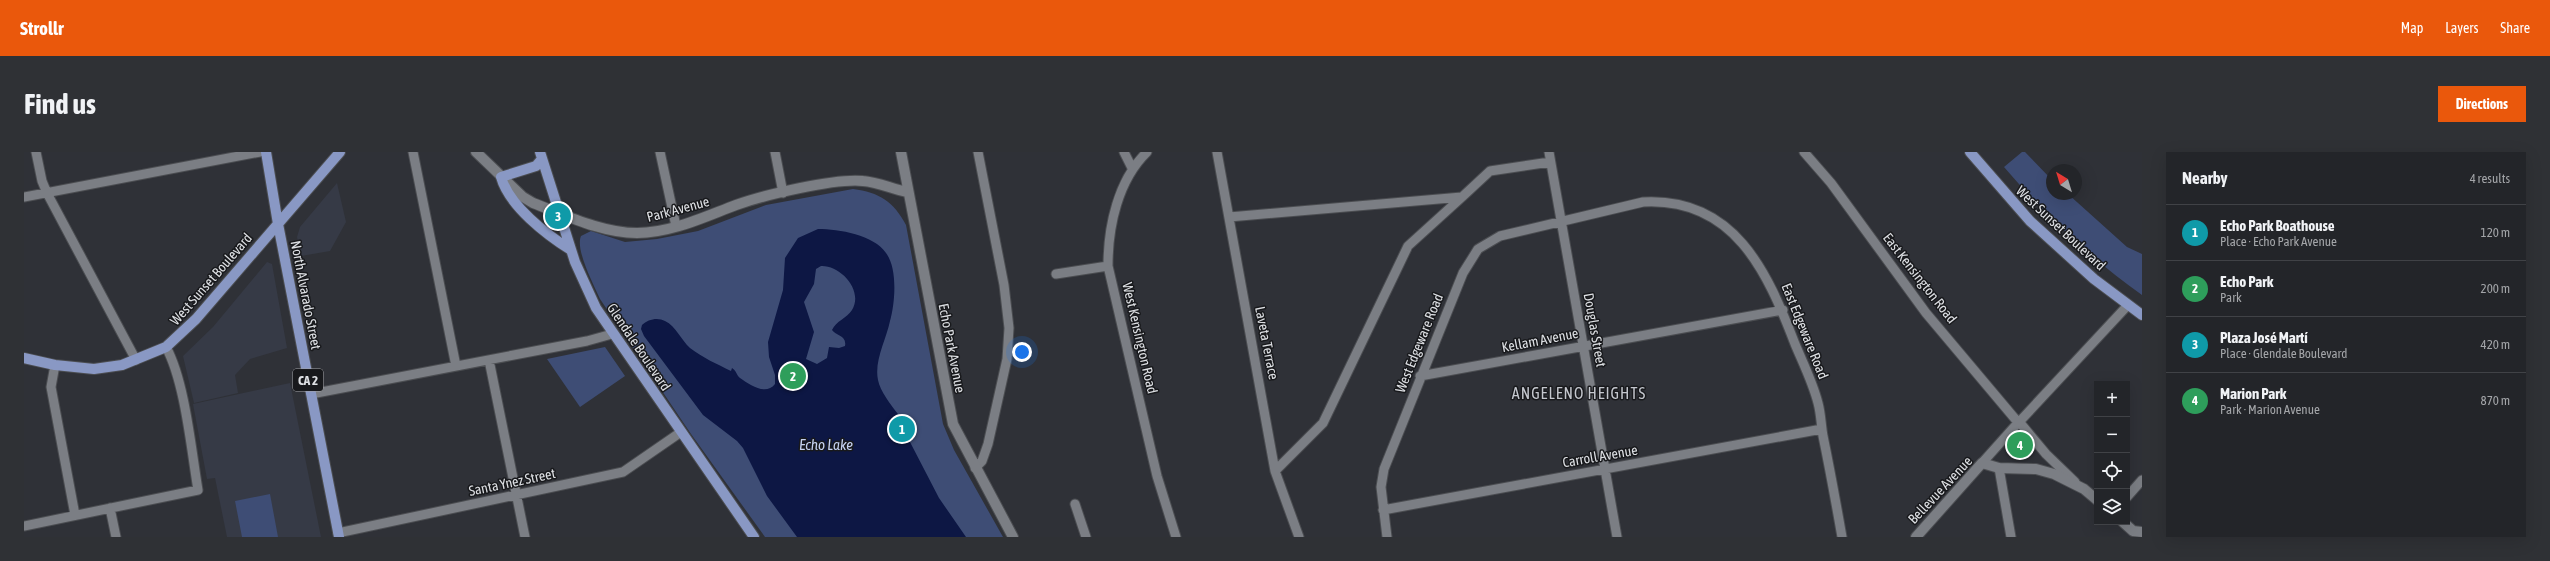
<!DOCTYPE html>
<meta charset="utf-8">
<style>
:root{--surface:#232529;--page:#2f3135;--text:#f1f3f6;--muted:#a3a5a8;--line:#404246;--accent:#ea580c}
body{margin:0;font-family:"Asap Condensed",sans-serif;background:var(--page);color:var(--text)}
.controls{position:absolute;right:12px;bottom:12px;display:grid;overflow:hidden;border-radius:0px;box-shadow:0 4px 16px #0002}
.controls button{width:36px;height:36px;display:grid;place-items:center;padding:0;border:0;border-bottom:1px solid var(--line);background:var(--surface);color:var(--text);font:20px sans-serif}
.compass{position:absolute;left:2022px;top:12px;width:36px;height:36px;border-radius:50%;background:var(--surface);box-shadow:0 4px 16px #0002;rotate:322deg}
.you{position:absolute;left:998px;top:200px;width:14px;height:14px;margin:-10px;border:3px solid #fff;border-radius:50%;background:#1a73e8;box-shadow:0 0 0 6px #1a73e833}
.badge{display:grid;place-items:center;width:26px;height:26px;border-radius:50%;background:var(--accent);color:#fff;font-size:13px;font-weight:700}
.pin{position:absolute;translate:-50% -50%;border:2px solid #fff;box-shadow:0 1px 4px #0006}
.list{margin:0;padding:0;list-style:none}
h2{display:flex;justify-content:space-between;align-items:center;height:52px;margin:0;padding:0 16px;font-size:17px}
h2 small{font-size:13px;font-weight:400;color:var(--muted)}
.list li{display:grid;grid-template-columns:26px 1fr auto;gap:12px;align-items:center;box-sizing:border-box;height:56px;padding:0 16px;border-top:1px solid var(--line)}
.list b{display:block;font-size:15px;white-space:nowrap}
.list p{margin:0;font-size:13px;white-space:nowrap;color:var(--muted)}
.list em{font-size:13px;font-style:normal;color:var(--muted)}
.icon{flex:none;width:22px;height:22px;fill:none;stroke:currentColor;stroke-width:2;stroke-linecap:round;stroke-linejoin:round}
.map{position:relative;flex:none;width:2118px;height:385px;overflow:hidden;border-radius:0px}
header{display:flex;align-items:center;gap:24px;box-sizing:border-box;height:56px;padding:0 20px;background:var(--accent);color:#fff}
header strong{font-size:19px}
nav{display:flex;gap:22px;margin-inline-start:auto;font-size:14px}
.intro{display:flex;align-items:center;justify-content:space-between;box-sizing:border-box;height:96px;padding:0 24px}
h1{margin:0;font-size:28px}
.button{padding:10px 18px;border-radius:0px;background:var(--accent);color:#fff;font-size:14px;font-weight:700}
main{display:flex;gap:24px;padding:0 24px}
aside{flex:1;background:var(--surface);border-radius:0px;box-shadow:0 4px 16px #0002}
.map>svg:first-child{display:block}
.built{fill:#363a46}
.green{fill:#3e4d75}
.water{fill:#0d1744;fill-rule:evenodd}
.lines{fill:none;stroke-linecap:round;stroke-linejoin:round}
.street-casing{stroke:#4b4d51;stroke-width:11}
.secondary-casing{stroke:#4b4d51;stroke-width:12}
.primary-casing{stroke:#4b4d51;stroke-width:12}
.street{stroke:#7b7e84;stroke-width:9}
.secondary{stroke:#7b7e84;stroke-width:10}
.primary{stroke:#8998c4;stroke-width:10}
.labels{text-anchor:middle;stroke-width:3;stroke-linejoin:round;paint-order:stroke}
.shield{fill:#18191c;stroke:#a3a4a8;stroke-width:1}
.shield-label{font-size:13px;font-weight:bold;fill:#dee0e4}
.street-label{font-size:14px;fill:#dee0e4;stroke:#18191c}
.water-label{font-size:15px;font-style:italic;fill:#c5d1f1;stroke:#18191c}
.quarter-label{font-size:16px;letter-spacing:1px;fill:#c4c7ce;stroke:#18191c}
</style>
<header>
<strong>Strollr</strong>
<nav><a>Map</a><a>Layers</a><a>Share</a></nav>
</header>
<div class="intro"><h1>Find us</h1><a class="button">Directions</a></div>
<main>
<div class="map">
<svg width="2118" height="385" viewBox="0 0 2118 385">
<rect width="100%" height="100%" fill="#2f3137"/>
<path class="built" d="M313 31 322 70 306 99 277 104 273 85 276 75Z
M243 110 248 112 263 196 226 207 211 223 214 241 170 251 159 204 189 175Z
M266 231 297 385H203L191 326 183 327 169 252Z"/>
<path class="green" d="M1998 0H2001L2028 28V42H2044L2103 95 2118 102V143C2067 107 2020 62 1980 15Z
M829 37C855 40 870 50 882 73L919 272 930 298 979 385H741L667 282 576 147C570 133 551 98 557 84L567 79 601 90 633 87 674 79 742 53Z
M581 195 601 224 556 255 523 207Z
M1995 285 2008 299 2007 303H1987L1984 298Z
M246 342 254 385H218L211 349Z"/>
<path class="water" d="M794 77C815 77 850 83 862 101 874 117 871 151 866 169 862 188 850 209 854 228 856 239 867 253 874 262L872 263 915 346 942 385H773L743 344 719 296 713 289 679 263 620 184 617 177 618 173C624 167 634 165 641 169 652 174 657 188 666 196 679 206 693 212 707 219L708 216C713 219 712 223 716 226 726 233 742 244 751 232V223L745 205 744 190 759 138 761 106 774 86ZM797 114C816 113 840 138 828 158 823 166 812 169 808 178 812 184 823 183 821 194L815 196 805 195 803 206 793 212 782 207 790 180 780 150 790 132 792 117Z"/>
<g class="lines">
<g class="street-casing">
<path id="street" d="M12 0 18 29 23 41 112 208
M389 0 432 214
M636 0 652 74
M751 0 759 41
M1100 0 1108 16
M1123 0C1094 28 1084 74 1084 114L1133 324 1152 385
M1193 0 1251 319 1275 385
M1525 0 1593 385
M1780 0 1807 31 1902 161 1992 268
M0 45 236 0
M1205 65 1438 45 1466 19 1526 10
M1032 122 1084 114
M465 208 501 385
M31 213 27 235 51 363
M1396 224 1759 158
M287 242 563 189 588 182
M1997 268 2104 153
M1997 272 2022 302 2051 330
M1958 311 1992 273
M951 316 958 309 964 292 983 207 985 176 980 133 954 0
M1975 316 1987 385
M1251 319 1299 271 1384 94 1438 45
M2103 345 2118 328
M1051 352 1062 385
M86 356 92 385
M1359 358 1798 277
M0 374 174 338C167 296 161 230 142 195
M314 381 599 320 657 280
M1363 385 1357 335 1360 317 1439 121 1454 97 1476 84 1619 50C1710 45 1743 119 1771 192 1779 211 1789 231 1794 251 1797 262 1797 273 1799 284 1806 318 1812 351 1818 385"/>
</g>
<g class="secondary-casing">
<path id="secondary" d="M452 0 499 45 509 51C541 63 578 81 613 81 647 81 680 65 712 53 740 43 811 26 839 29 854 30 868 37 883 40
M877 0 929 272 989 385
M2099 370 2109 379 2118 380
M1892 385 1958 311 1975 316 2012 317 2030 322 2060 337 2073 348"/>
</g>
<g class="primary-casing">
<path id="primary" d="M242 0 254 72 315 385
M516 0 551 110 572 156 730 385
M1946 0 2006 69 2070 127 2118 163
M518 7 512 14 477 25C485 54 523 83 547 98
M0 206 31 213 70 217 98 213 142 195 172 167 316 0"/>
</g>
<use href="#street" class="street"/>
<use href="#secondary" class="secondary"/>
<use href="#primary" class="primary"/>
</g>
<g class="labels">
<rect class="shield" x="269" y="217" width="30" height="22" rx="3"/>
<g class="shield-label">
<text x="284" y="233">CA 2</text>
</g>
<g class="street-label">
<text transform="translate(654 57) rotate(-15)" y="5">Park Avenue</text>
<text transform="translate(2037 76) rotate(43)" y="5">West Sunset Boulevard</text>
<text transform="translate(1896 126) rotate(52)" y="5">East Kensington Road</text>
<text transform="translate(187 127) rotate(-49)" y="5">West Sunset Boulevard</text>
<text transform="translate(282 143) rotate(79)" y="5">North Alvarado Street</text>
<text transform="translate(1571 178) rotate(80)" y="5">Douglas Street</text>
<text transform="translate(1781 179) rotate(68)" y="5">East Edgeware Road</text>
<text transform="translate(1116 186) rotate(77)" y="5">West Kensington Road</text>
<text transform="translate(1516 188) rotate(-11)" y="5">Kellam Avenue</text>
<text transform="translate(1243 191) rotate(79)" y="5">Laveta Terrace</text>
<text transform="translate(1395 191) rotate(-68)" y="5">West Edgeware Road</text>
<text transform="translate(615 195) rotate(56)" y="5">Glendale Boulevard</text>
<text transform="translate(928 196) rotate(79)" y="5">Echo Park Avenue</text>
<text transform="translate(1576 304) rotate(-10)" y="5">Carroll Avenue</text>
<text transform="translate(488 330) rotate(-12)" y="5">Santa Ynez Street</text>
<text transform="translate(1916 338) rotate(-47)" y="5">Bellevue Avenue</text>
</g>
<g class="water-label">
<text x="802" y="298">Echo Lake</text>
</g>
<g class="quarter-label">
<text x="1555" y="247">ANGELENO HEIGHTS</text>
</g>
</g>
</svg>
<div class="controls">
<button>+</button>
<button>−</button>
<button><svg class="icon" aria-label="locate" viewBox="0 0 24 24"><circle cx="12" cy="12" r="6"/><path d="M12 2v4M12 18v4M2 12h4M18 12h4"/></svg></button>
<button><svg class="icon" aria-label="layers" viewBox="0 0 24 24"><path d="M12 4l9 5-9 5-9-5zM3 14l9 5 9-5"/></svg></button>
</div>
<svg class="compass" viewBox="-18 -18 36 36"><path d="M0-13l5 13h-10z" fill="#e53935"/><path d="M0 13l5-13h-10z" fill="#a3a5a8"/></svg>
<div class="you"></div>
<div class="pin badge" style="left:878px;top:277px;background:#0f9aa8">1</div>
<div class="pin badge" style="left:769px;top:224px;background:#2e9e5b">2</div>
<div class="pin badge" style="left:534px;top:64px;background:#0f9aa8">3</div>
<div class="pin badge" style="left:1996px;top:293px;background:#2e9e5b">4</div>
</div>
<aside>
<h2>Nearby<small>4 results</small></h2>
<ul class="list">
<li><span class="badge" style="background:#0f9aa8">1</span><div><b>Echo Park Boathouse</b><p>Place · Echo Park Avenue</p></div><em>120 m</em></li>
<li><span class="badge" style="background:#2e9e5b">2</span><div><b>Echo Park</b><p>Park</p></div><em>200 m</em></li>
<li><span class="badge" style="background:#0f9aa8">3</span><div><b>Plaza José Martí</b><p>Place · Glendale Boulevard</p></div><em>420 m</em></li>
<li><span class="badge" style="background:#2e9e5b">4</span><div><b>Marion Park</b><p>Park · Marion Avenue</p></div><em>870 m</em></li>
</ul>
</aside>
</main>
